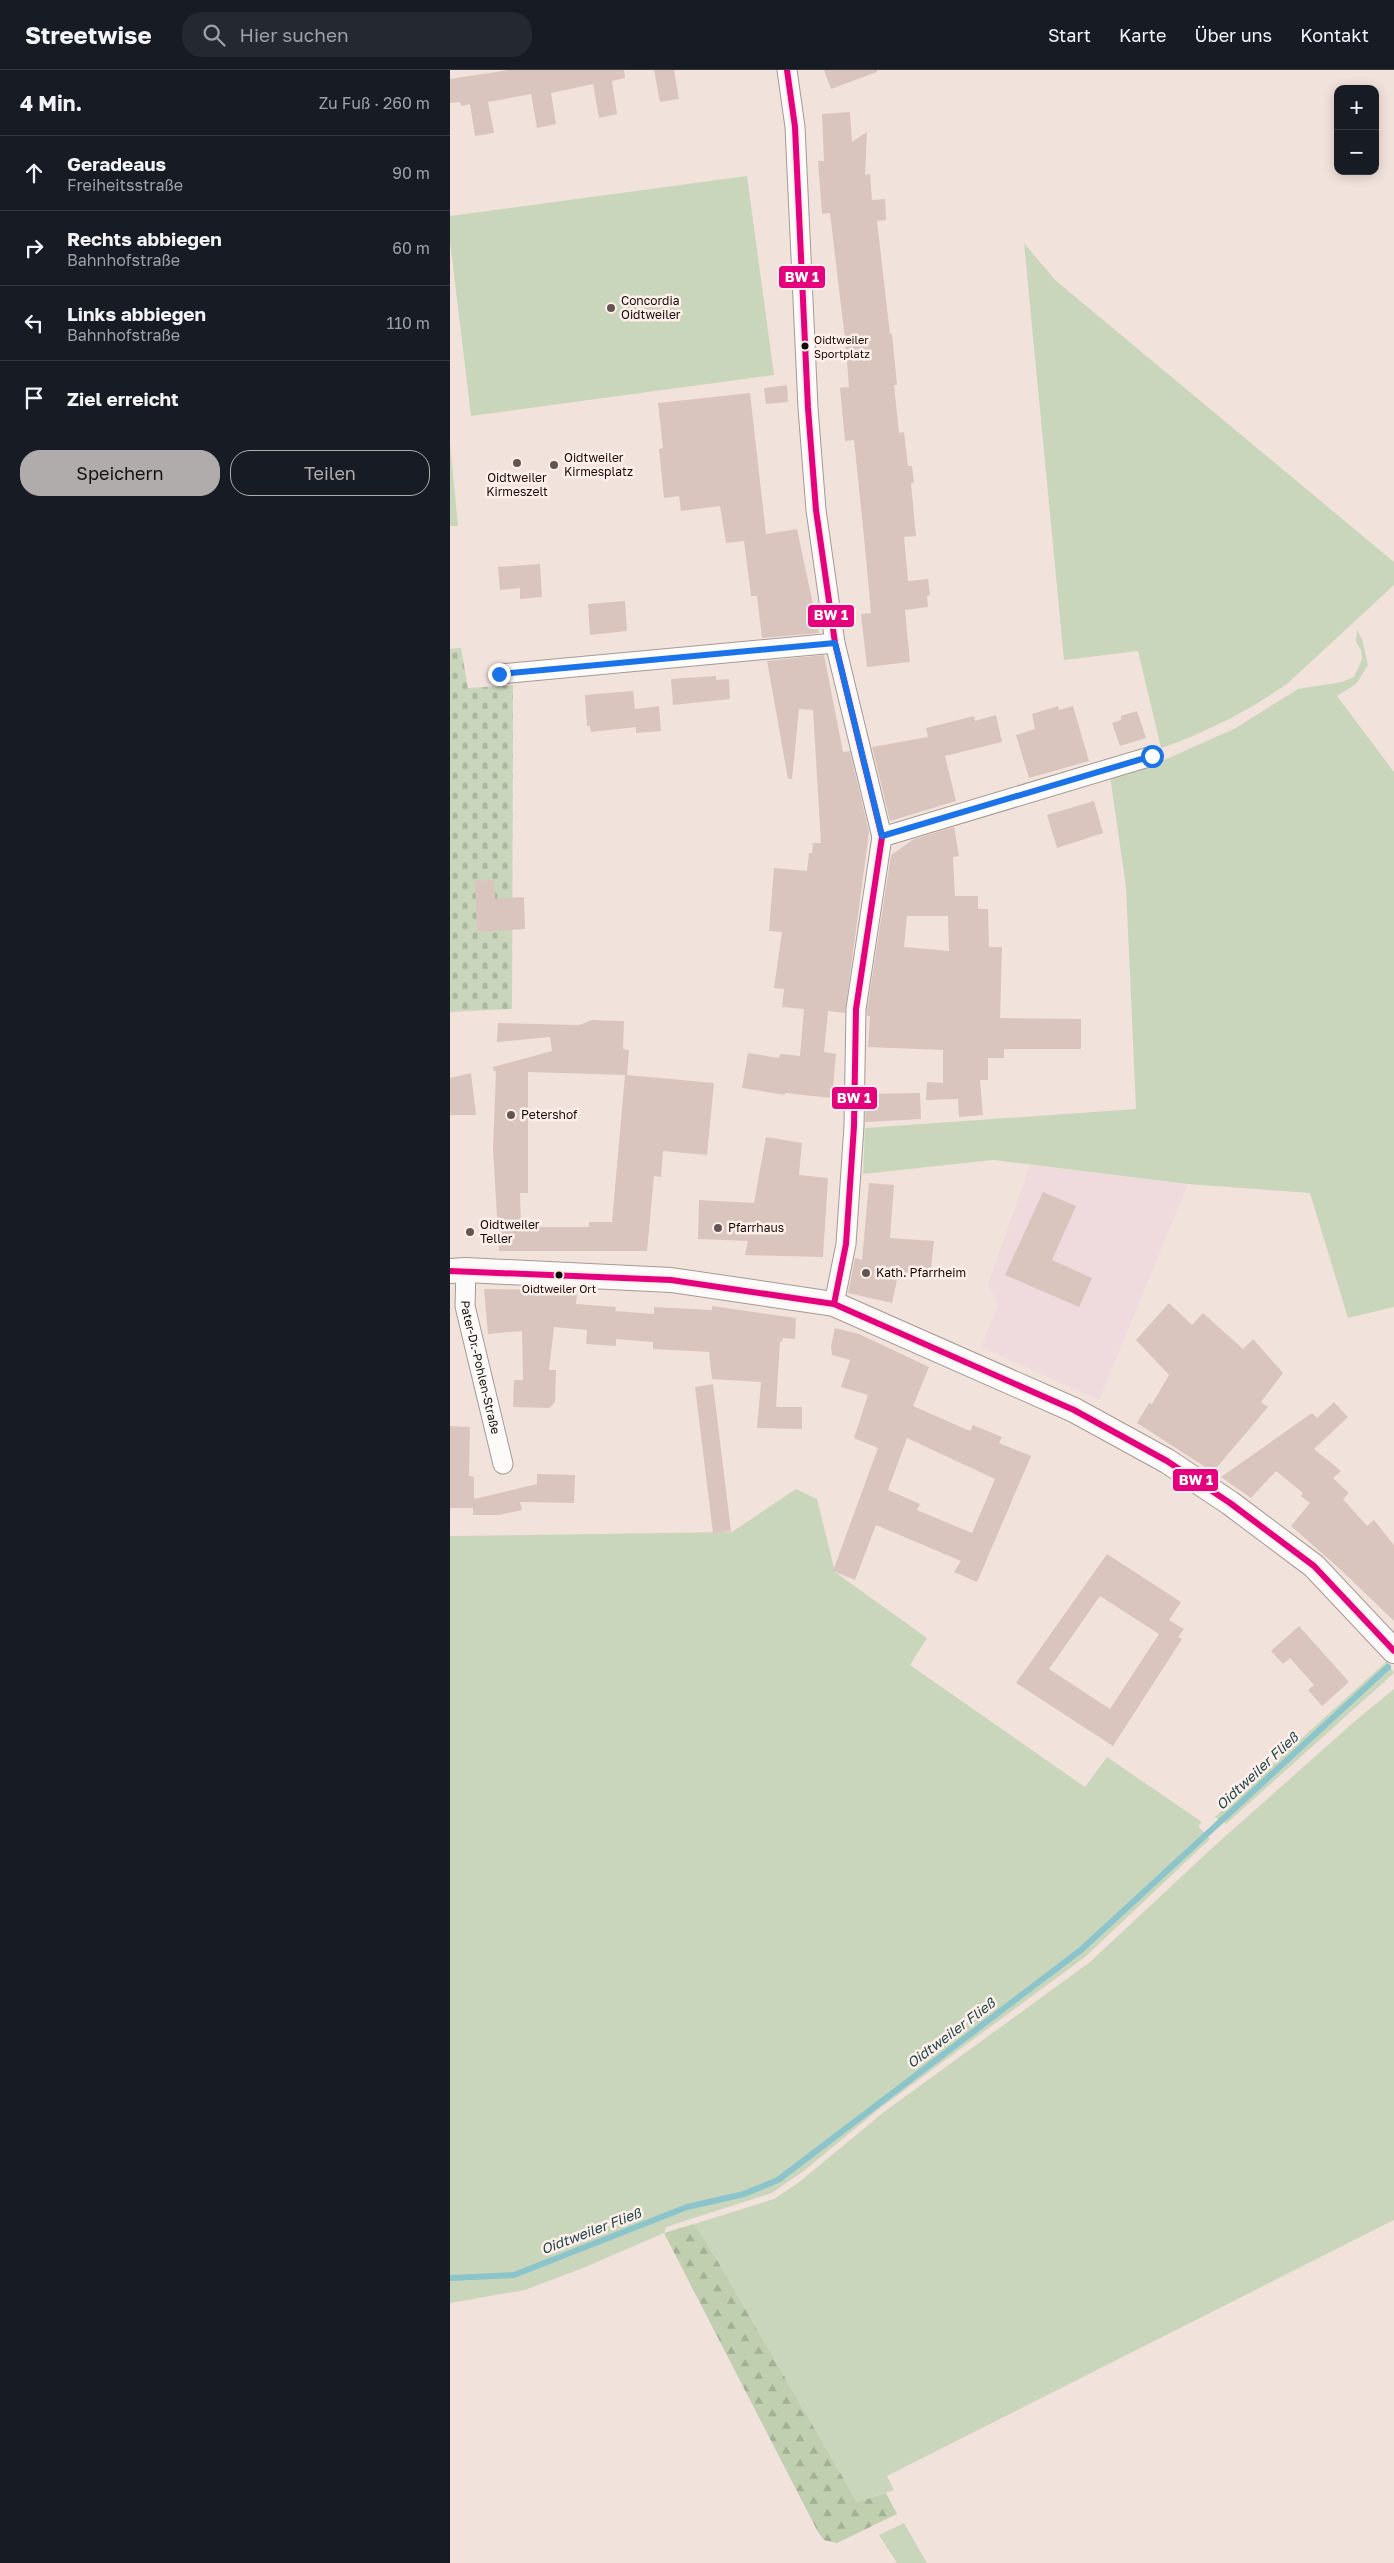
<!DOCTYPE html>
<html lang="de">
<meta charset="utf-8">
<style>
:root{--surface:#171b24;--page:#242831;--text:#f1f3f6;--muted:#9ea1a6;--line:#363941;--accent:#b1acac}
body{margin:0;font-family:"Golos Text",sans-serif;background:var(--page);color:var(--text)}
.controls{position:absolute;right:15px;top:15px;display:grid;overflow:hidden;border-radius:10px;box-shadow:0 2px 12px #0003}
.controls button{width:45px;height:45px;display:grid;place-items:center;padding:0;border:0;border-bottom:1px solid var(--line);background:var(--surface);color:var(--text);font:25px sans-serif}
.stop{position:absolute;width:15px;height:15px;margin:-11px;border:4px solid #1a73e8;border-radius:50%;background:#fff}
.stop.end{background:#1a73e8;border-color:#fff;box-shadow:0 1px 5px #0008}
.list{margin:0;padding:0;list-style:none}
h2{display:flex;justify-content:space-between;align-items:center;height:65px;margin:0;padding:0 20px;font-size:21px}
h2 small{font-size:16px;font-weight:400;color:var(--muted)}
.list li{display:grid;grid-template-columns:32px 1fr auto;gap:15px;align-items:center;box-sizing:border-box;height:75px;padding:0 20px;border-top:1px solid var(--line)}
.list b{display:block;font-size:19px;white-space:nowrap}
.list p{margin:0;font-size:16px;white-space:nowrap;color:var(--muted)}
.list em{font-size:16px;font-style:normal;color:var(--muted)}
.actions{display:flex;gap:10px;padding:15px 20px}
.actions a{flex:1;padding:11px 0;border:1px solid var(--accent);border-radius:20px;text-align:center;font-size:18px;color:var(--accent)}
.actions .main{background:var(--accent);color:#111}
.icon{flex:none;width:28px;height:28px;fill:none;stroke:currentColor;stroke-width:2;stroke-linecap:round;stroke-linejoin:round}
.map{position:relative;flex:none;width:944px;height:2493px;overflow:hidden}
header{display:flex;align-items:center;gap:30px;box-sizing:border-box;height:70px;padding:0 25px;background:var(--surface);border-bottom:1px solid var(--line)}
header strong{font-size:24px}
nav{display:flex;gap:28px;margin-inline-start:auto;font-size:18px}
.search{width:350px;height:45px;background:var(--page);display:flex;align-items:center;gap:12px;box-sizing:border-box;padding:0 18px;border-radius:20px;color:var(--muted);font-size:19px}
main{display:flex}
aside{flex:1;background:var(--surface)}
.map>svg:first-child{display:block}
.education{fill:#efdadd}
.green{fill:#cad6bc}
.forest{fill:url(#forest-firs)}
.cemetery{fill:url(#cemetery-stones)}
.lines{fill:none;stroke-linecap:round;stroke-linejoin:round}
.stream{stroke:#8bc4ca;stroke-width:6}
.building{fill:#d9c5be;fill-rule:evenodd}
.minor-casing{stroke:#a69994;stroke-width:21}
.tertiary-casing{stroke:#a69994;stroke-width:26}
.minor{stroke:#fdfbfa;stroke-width:19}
.tertiary{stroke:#fdfbfa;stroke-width:24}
.bus-1-casing{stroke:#feefea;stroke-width:10}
.bus-1{stroke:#e5007d;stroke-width:6}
.route{stroke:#1a73e8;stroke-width:6}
.poi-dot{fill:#635652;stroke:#feefea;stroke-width:2}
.bus-dot{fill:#160b07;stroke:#feefea;stroke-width:2}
.labels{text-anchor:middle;stroke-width:5;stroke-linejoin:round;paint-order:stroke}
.bus-label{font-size:11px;fill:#160b07;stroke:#feefea;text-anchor:start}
.poi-label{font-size:12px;fill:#160b07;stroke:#feefea;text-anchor:start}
.street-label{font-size:12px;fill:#160b07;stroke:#feefea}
.water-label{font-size:14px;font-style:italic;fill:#1e474c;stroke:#feefea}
.line-badge{stroke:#feefea;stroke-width:2}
.badge-label{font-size:14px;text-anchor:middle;font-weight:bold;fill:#fff}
</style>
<header>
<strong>Streetwise</strong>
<div class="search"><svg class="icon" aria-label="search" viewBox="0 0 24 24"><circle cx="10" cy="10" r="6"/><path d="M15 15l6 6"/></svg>Hier suchen</div>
<nav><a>Start</a><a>Karte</a><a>Über uns</a><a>Kontakt</a></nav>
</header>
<main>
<aside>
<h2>4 Min.<small>Zu Fuß · 260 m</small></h2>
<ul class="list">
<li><svg class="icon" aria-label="ahead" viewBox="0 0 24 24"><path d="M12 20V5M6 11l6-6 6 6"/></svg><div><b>Geradeaus</b><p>Freiheitsstraße</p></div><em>90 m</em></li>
<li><svg class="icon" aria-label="right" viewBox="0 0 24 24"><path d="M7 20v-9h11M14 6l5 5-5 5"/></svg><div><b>Rechts abbiegen</b><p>Bahnhofstraße</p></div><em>60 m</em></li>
<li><svg class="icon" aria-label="left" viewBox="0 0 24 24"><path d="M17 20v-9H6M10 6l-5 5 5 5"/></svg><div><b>Links abbiegen</b><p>Bahnhofstraße</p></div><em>110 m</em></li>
<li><svg class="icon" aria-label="arrive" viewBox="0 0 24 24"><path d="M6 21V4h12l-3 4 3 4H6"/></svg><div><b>Ziel erreicht</b></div></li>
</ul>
<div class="actions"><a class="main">Speichern</a><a>Teilen</a></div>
</aside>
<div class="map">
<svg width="944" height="2493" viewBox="0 0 944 2493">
<defs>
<pattern id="forest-firs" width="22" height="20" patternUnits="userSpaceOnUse" patternTransform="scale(1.25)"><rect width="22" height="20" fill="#bfcfaf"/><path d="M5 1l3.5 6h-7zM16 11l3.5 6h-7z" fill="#a3b095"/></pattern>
<pattern id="cemetery-stones" width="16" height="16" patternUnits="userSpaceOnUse" patternTransform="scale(1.25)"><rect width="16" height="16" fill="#cad6bc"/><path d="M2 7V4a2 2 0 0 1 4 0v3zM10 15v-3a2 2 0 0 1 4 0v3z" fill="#adb6a0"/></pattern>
</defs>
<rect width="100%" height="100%" fill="#f2e2dc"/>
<path class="education" d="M580 1095 738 1114 649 1330 531 1277 548 1235 538 1214Z"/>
<path class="green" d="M297 106 324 305 21 346 0 171V146Z
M574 173 605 210 944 492V515L838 613C799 641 757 662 711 678L688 581 614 590Z
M0 372 8 456H0Z
M907 560 912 569 918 595 906 614 887 626 944 702V1237L898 1248 860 1123 738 1114 543 1090 413 1104 415 1058 686 1039 676 817 660 706 714 690 784 659 848 619 892 612 904 607 912 589 911 580 906 572Z
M346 1419 367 1429 385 1502 477 1568 460 1595 635 1717 657 1687 752 1752 748 1756 760 1769 635 1887 429 2039 355 2100 322 2123 216 2157 214 2163 133 2198 75 2220 0 2233V1466L282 1462Z
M937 1591 944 1603 776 1754 765 1747Z
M944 1619V2150L437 2406 444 2420 407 2432 260 2178 244 2154 324 2129 348 2113 434 2042 640 1892 761 1779 905 1651Z
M454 2453 477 2493H447L429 2465Z"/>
<path class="forest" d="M244 2154 260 2178 407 2432 436 2423 447 2444 387 2473 374 2470 368 2462 214 2163Z"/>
<path class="cemetery" d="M11 578 18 618 63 615 62 939 0 942V579Z"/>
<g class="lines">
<path class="stream" d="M0 2208 64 2205 237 2137 294 2124 328 2110 631 1880 938 1597"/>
</g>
<path class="building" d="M59 0H174L175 8 162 11 167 44 149 48 143 14 101 23 106 54 87 58 81 24 38 32 44 63 25 66 20 34 11 36 10 32 0 33V9Z
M204 0H224L229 29 210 32Z
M374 0H427V2L381 19Z
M400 42 402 72 417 62 415 105 420 104 422 130 435 129 436 150 427 151 440 264H442L447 315H444L449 363 454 362 458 396H462L464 413H461L466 466 454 467 458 511 478 509 480 525 477 526 478 537 455 540 460 592 417 597 411 544 421 543 414 467 404 370 395 371 390 318 399 317 395 269 380 143 372 144 368 91H374L372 44Z
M337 315 338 332 316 334 314 318Z
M300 323 316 464 347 459 369 563 312 568 307 526H301L294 471 276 473 270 436 231 441 229 426 214 428 209 379 213 378 208 333Z
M90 494 92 527 70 529V518L50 520 48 497Z
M175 531 177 561 140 565 138 534Z
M374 585 393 682 400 681 419 762 395 943 378 941 374 982 386 984 382 1028 335 1023V1025L292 1018 298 983 329 988 330 984 350 986 354 939 332 937 334 919 324 918 332 862 319 861 324 798 357 801 359 783H362L363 773H371L363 640 349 639 342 709H338L317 591Z
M266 606V610L279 609 280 629 223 635 221 609Z
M183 621 185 639 209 636 211 661 186 663V657L141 662 140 656H137L135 625Z
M608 636 609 640 623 636 639 691 579 708 566 665 585 659 582 644Z
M687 641 696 668 670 676 662 653 671 650V646Z
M546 645 552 672 495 686 506 731 440 751 422 677 478 667 476 658 524 646 525 651Z
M644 731 653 763 607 778 597 745Z
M504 757 509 786 503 787 505 826H528V839H538L539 877H552L550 948 631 949V979H554V988H538V1010H530L533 1045 509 1047 508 1029 476 1030 477 1012 493 1013V980L418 977 420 946H417V940L441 785 464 769ZM457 846H498L499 881 454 877Z
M44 810 45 829 74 827 75 859 27 862 25 811Z
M142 950 174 951 173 979 179 980 177 1005 264 1013 257 1085 213 1081 211 1107 204 1106 197 1181H49L43 1079 46 1001H44L43 997 102 981 100 967 47 972 48 953 129 955ZM78 1002 175 1005 162 1152H139V1157H71L70 1123H78Z
M21 1003 26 1045H0V1008Z
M470 1023 471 1049 415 1052 416 1024Z
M316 1067 352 1073 349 1105 378 1108 373 1187 295 1185 298 1171 248 1169 249 1130 304 1133Z
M419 1113 444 1115 440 1168 484 1171 480 1207 449 1201 442 1233 398 1223 405 1188 412 1190Z
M593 1122 626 1136 602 1190 642 1208 629 1237 555 1205Z
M34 1219 108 1220 107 1222 127 1224 126 1234 166 1237 165 1241 204 1244V1237L262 1240V1236L346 1248 345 1269 333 1268 332 1272 330 1271 326 1337H352V1359L307 1358 311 1312 262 1309 259 1282 203 1279V1272L166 1269V1276L136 1274 137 1260 104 1257 99 1300H106L105 1332 99 1338 63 1337 64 1310H73L72 1261 38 1264Z
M719 1233 742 1255 753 1243 793 1279 803 1269 833 1303 811 1332 818 1337 763 1402 687 1353 699 1333 702 1334 719 1305 686 1270Z
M385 1258 409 1264 479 1297 463 1336 520 1361 523 1355 552 1367 549 1373 581 1386 527 1512 504 1502 511 1491 426 1455 405 1510 383 1501 428 1378 404 1368 418 1325 391 1317 400 1290 382 1285 381 1276ZM457 1368 545 1409 522 1463 467 1440 470 1434 438 1420Z
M263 1314 281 1461 263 1463 245 1317Z
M884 1332 898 1347 864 1379 891 1401 883 1408 899 1423 893 1429 917 1456 924 1450 944 1475V1551L891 1500 841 1456 860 1433 851 1426 853 1423 826 1401 801 1428 771 1407 862 1343 867 1348Z
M0 1356 20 1357 19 1406 24 1407V1429L87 1414V1404L125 1405 124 1433 70 1432 72 1440 49 1445H23V1438H0Z
M657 1484 731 1532 719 1550 734 1559 728 1567 732 1569 663 1676 566 1613ZM650 1526 709 1564 660 1639 599 1599Z
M849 1556 899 1612 872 1636 858 1620 864 1615 840 1588 833 1594 821 1581Z"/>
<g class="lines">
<g class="minor-casing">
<g id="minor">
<path d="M337 0 345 57 358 338 366 440 385 573 432 767 406 939 404 1056 396 1174 384 1234"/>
<path d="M49 604 385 573"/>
<path d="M432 767 702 686"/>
<path id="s1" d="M16 1200 15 1236 53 1394"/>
</g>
</g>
<g class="tertiary-casing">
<path id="tertiary" d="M0 1201 16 1200 221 1210 384 1234 624 1340 717 1391 780 1433 864 1496 944 1581"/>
</g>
<use href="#minor" class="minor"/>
<use href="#tertiary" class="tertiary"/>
<g class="bus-1-casing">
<path id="bus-1" d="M337 0 345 57 358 338 366 440 385 573 432 767 406 939 404 1056 396 1174 384 1234
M0 1201 221 1210 384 1234 624 1340 717 1391 780 1433 864 1496 944 1581"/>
</g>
<use href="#bus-1" class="bus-1"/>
</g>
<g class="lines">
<path class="route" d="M49 604 385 573 432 766 702 686"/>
</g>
<g class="poi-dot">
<circle cx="161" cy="238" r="5"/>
<circle cx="67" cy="393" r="5"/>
<circle cx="104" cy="395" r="5"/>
<circle cx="61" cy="1045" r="5"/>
<circle cx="268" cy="1158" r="5"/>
<circle cx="20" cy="1162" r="5"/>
<circle cx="416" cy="1203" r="5"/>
</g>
<g class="bus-dot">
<circle cx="355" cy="276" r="4.5"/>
<circle cx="109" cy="1205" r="4.5"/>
</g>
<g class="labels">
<g class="bus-label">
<text x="364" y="274">Oidtweiler<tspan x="364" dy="14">Sportplatz</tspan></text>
<text x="109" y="1223" text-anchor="middle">Oidtweiler Ort</text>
</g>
<g class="poi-label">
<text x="171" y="235">Concordia<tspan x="171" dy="14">Oidtweiler</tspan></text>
<text x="114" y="392">Oidtweiler<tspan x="114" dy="14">Kirmesplatz</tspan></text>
<text x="67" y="412" text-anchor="middle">Oidtweiler<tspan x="67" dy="14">Kirmeszelt</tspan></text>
<text x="71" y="1049">Petershof</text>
<text x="30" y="1159">Oidtweiler<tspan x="30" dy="14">Teller</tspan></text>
<text x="278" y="1162">Pfarrhaus</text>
<text x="426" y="1207">Kath. Pfarrheim</text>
</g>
<g class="street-label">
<text dy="4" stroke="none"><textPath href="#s1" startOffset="99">Pater-Dr.-Pohlen-Straße</textPath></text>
</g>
<g class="water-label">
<text transform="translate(807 1701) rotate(-43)" y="5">Oidtweiler Fließ</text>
<text transform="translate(501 1963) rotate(-37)" y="5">Oidtweiler Fließ</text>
<text transform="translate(141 2161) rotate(-21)" y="5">Oidtweiler Fließ</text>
</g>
</g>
<g class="line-badge">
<rect x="328" y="195" width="48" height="24" rx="5" fill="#e5007d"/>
<rect x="357" y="534" width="48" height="24" rx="5" fill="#e5007d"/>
<rect x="381" y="1016" width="47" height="24" rx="5" fill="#e5007d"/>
<rect x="722" y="1398" width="47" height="24" rx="5" fill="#e5007d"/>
</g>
<g class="badge-label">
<text x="352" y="212">BW 1</text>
<text x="381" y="550">BW 1</text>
<text x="404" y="1033">BW 1</text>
<text x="746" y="1415">BW 1</text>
</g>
</svg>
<div class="controls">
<button>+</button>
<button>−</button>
</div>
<div class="stop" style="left:702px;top:686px"></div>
<div class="stop end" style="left:49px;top:604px"></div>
</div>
</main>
